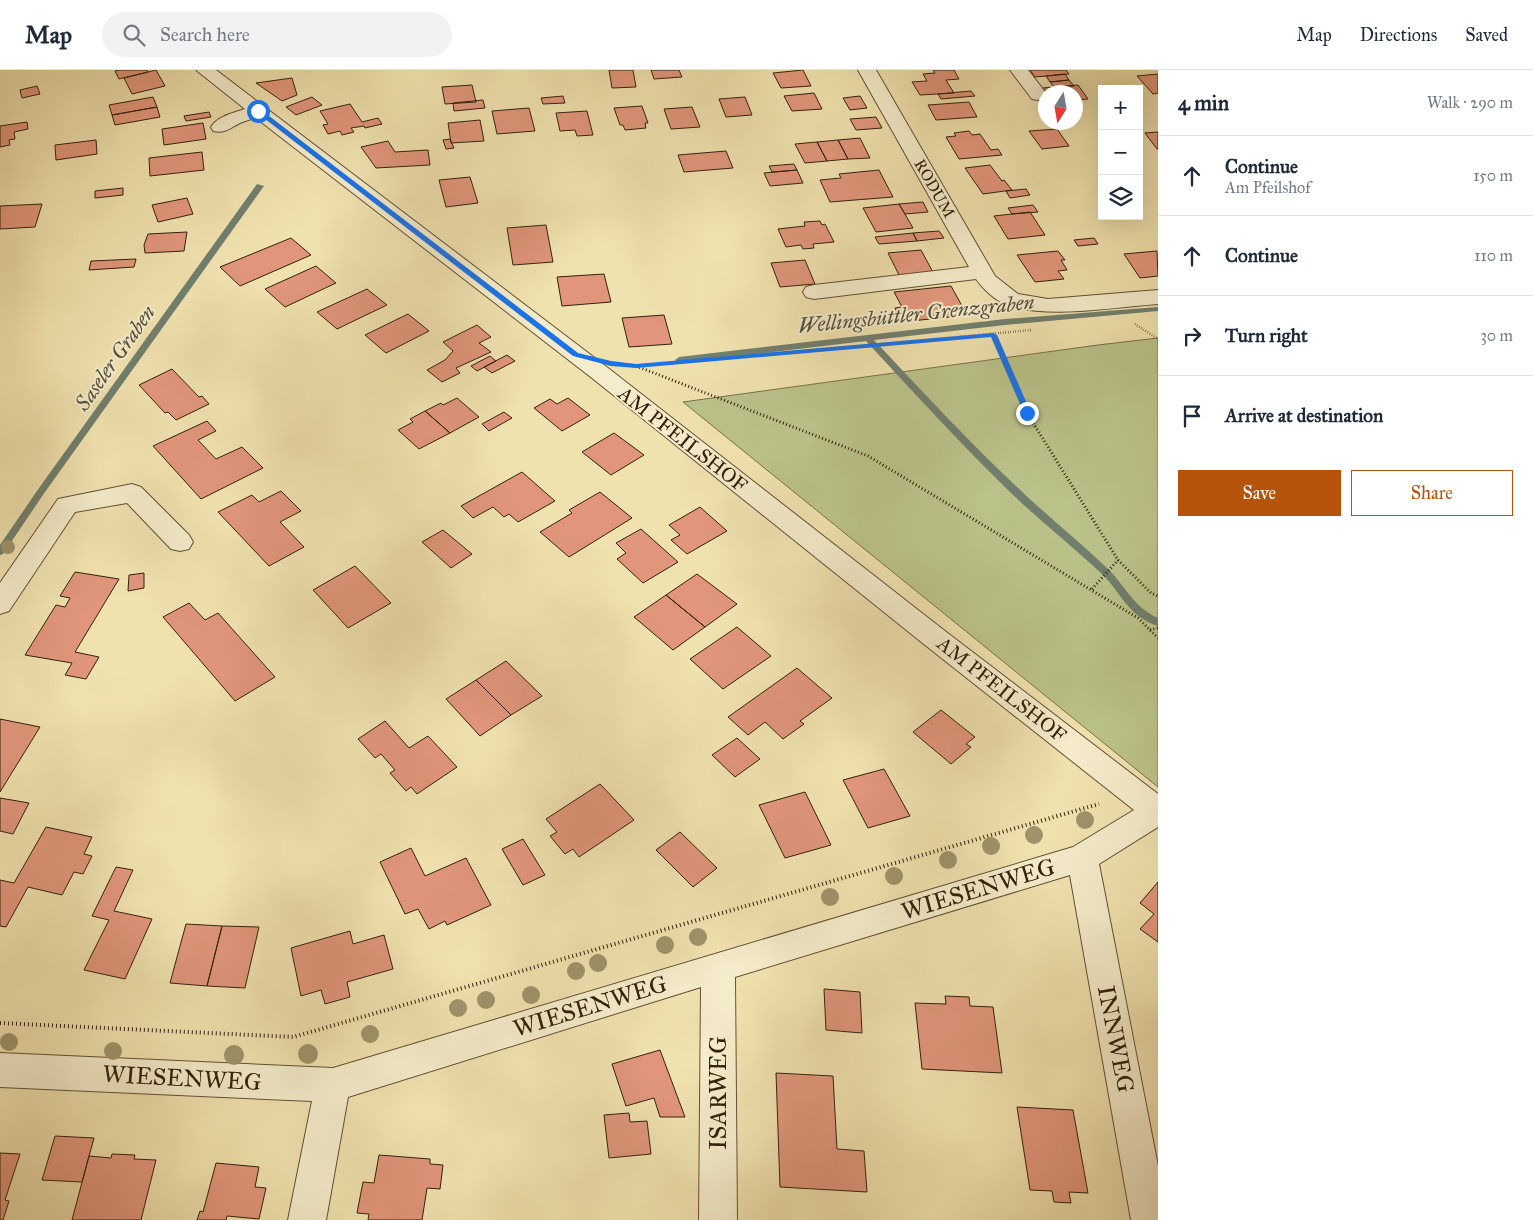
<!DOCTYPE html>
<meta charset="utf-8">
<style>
:root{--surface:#fff;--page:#f2f2f3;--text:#1f2937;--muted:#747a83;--line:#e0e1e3;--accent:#b45309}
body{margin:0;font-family:"IM FELL Great Primer",serif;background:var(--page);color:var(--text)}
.controls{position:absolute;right:15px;top:15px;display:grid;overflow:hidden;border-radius:0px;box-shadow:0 5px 20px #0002}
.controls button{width:45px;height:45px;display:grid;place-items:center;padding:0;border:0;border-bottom:1px solid var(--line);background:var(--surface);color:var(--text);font:25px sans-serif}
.compass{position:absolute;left:1038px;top:15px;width:45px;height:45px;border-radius:50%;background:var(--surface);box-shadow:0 5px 20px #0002;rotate:191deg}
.stop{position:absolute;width:15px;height:15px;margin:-11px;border:4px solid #1a73e8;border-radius:50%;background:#fff}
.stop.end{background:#1a73e8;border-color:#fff;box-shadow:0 1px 5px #0008}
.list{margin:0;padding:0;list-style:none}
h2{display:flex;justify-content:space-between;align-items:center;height:65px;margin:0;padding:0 20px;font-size:21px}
h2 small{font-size:16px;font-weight:400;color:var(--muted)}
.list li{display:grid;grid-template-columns:32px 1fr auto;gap:15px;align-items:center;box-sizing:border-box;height:80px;padding:0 20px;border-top:1px solid var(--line)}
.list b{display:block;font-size:19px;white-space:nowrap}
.list p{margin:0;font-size:16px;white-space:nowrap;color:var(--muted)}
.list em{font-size:16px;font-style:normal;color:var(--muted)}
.actions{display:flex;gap:10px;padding:15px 20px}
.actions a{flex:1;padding:11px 0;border:1px solid var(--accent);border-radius:0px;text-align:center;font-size:18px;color:var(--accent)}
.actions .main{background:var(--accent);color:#fff}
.icon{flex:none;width:28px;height:28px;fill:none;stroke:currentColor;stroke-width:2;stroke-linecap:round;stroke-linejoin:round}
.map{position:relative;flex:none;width:1158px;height:1150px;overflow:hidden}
header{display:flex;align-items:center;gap:30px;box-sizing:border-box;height:70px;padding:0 25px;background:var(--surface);border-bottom:1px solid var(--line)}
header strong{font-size:24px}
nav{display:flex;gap:28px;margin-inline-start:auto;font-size:18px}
.search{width:350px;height:45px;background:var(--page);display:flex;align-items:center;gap:12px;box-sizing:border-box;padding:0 18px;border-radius:28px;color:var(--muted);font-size:19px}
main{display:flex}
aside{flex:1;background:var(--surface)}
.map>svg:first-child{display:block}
.green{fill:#bbc38a;stroke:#77724a}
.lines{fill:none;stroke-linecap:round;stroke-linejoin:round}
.stream{fill:#717f6e;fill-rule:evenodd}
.building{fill:#e1967b;stroke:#33210b}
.minor-casing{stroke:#625134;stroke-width:2}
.path-far2{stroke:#33210b;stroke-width:2.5;stroke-dasharray:0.5 2;stroke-linecap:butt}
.path-far1{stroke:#33210b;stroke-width:3;stroke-dasharray:1 2.5;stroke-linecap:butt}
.path{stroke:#33210b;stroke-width:4;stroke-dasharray:1 3;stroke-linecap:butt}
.minor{fill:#f5eccb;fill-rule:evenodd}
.tree{fill:#9f936a}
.route{fill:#1a73e8}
.labels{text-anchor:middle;stroke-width:4;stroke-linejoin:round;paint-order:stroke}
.far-street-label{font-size:16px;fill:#33210b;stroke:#f5eccb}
.street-label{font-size:20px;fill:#33210b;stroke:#f5eccb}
.water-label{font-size:21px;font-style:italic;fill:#52503d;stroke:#f5eccb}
.near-street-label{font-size:24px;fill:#33210b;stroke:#f5eccb}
</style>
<header>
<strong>Map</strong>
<div class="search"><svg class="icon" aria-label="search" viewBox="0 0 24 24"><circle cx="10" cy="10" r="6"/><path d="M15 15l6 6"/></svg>Search here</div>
<nav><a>Map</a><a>Directions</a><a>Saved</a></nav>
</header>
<main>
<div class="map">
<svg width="1158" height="1150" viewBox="0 0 1158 1150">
<rect width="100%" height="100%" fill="#f0e2af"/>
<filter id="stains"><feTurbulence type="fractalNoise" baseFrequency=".004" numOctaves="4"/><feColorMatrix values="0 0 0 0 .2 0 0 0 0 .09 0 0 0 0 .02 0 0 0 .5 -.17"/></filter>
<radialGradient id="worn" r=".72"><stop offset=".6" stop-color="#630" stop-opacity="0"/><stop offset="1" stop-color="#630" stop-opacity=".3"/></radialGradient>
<path class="green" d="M1158 268V717L683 332 1098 275Z"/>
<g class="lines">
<path class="stream" d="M257 114 264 116 45 422 3 484 0 485V475L39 418Z
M1158 237V241L1005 255 874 270C921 320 967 370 1017 417 1046 445 1078 470 1107 498 1126 516 1132 536 1158 548V556C1127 546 1122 523 1101 503 1071 475 1039 450 1010 422 960 373 913 322 866 271L679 293 675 290 679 287 1005 249Z"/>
</g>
<path class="building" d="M119 0H147L148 2 119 9 115 1Z
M156 0 165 16 132 24 124 8Z
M609 0H633L636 17 612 18Z
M651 0H679L682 7 654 9Z
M803 0 811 16 781 18 773 3Z
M933 0H954L959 9 946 10 954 23 920 25 912 12 927 11 923 4 935 3Z
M1030 0H1066L1069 4 1035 7Z
M1065 4 1069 10 1050 12 1046 6Z
M1158 4V23L1153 24 1137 6Z
M292 8 297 25 282 31 256 13Z
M1069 10 1074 16 1054 17 1050 12Z
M472 15 476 32 445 34 442 17Z
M1078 15 1088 29 1076 30V22H1046L1043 18Z
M37 16 40 24 22 28 20 20Z
M971 21 975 26 941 29 938 24Z
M814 23 822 39 792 41 784 26Z
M563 26 565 33 543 34 541 28Z
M860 26 867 38 850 40 843 28Z
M153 27 157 37 112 45 109 35Z
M312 27 322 35 296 45 286 37Z
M745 27 752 45 726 47 719 29Z
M483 30 485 38 454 41 453 33Z
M969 32 977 47 936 50 928 35Z
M350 34 362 52 378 48 382 54 365 58 364 56 351 58 354 62 342 65 340 61 328 64 323 55 328 54 320 41Z
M642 36 648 53H645L646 58 625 60 623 55H620L614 38Z
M157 37 160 47 115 55 112 45Z
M692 37 700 57 671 59 664 39Z
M529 38 535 61 497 64 492 41Z
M587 41 593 65 577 66 575 60 560 61 556 43Z
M209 42 211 47 186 51 184 46Z
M876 47 882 58 856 60 850 49Z
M480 50 484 71 451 73 448 53Z
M27 52 28 59 14 62 15 69 9 70 10 75 0 77V56Z
M203 53 206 69 164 75 162 59Z
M1057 59 1069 76 1042 79 1029 61Z
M969 61 972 65 980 64 991 80 998 79 1002 85 959 89 946 67 956 66 954 63Z
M1158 62V79H1157L1145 63Z
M860 68 870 88 848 89 838 70Z
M450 69 454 78 446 79 443 70Z
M96 70 97 84 56 90 55 75Z
M838 70 848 89 827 91 817 72Z
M388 71 395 82 428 80 430 95 376 98 361 77Z
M817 72 827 91 805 93 795 74Z
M726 81 733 98 684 102 678 85Z
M202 82 204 100 150 106 149 88Z
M794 94 797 100 772 102 769 96Z
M990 95 1002 111 1004 110 1012 120 983 124 965 98Z
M797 100 803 113 770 116 764 103Z
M879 100 893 127 830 132 820 110 841 108 839 104Z
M470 107 478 133 446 137 439 110Z
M123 118V125L95 128V121Z
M1026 119 1030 125 1010 128 1006 121Z
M187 128 193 144 158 152 152 135Z
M923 132 928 142 905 144 899 134Z
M42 134 35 157 0 159V136Z
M899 134 913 158 876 162 863 138Z
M1033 135 1038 142 1012 144 1008 138Z
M1030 142 1045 165 1008 169 994 146Z
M820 151 822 155 825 154 834 172 813 174 814 178 803 179 801 175 786 177 778 159 805 156 804 152Z
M546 155 553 192 513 195 507 158Z
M939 161 944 168 917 171 913 163Z
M187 162 184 181 145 183 144 175 148 164Z
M913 163 917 171 879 174 875 167Z
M291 168 311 185 240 216 220 197Z
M1094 168 1098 174 1078 176 1074 170Z
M921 180 934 204 900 207 888 183Z
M1058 181 1065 190H1061L1067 200 1058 201 1064 209 1035 212 1017 185Z
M1157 181 1158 206 1140 208 1124 184Z
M136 189 134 197 89 200 91 191Z
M805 190 815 214 780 217 771 193Z
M316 196 336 213 285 237 265 219Z
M604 204 611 232 562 236 557 207Z
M951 216 967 245 902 252 895 238 902 237 894 222Z
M367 219 387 235 337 259 317 242Z
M408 244 429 261 386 283 365 265Z
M664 245 672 274 629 277 622 248Z
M477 255 491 267 479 273 491 282 456 298 460 303 442 312 427 300 445 290 453 281 443 272Z
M507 285 515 291 492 303 484 297Z
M490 286 496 291 477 301 471 296Z
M172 299 199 327 202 326 209 334 176 350 168 342 165 343 139 315Z
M457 328 479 347 450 363 425 341 441 333 443 335Z
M568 328 590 345 562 361 534 338 550 329 557 334Z
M425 341 450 363 419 379 398 360 413 352 410 349Z
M504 342 512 348 489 361 482 354Z
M207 351 216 361 198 370 216 389 242 377 263 398 201 429 153 376Z
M614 363 644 385 611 405 582 382Z
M522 402 555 431 518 452 509 444 504 447 493 437 473 448 461 436Z
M281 421 301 441 280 452 304 477 269 496 218 442 252 425 259 432Z
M600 422 632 448 569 487 540 462 572 443 569 440Z
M700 437 727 461 687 484 671 470 680 465 669 455Z
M641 459 678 492 643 513 617 489 626 483 616 473Z
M443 460 472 484 451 498 422 472Z
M355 496 391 533 348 558 313 520Z
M75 502 119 509 75 582 99 587 86 609 65 605 72 593 25 585 56 535 65 537 70 528 60 526Z
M144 503V518L128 521 129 505Z
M697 504 737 534 705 557 666 525Z
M666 525 705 557 673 580 634 547Z
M189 533 205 550 218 543 275 607 235 631 163 547Z
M737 557 771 586 723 619 690 589Z
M506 591 542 626 511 645 476 610Z
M797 598 832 628 800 651 804 654 783 669 765 652 748 665 728 647Z
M476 610 511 645 480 666 446 629Z
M941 640 975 667 966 674 971 677 951 694 913 662Z
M0 649 40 657 0 722Z
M385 651 409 678 428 666 457 697 417 724 411 717 406 721 390 703 395 700 381 684 375 688 358 669Z
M737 668 760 689 735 707 712 685Z
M884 699 910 746 868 758 843 710Z
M600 714 634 750 579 787 573 779 565 784 550 766 557 762 546 749Z
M805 722 831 775 785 788 759 735Z
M0 728 29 733 13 764 0 761Z
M46 757 92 767 84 784 92 786 83 804 74 802 62 825 28 817 6 857 0 856V810L14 813Z
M680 762 717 798 693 817 656 780Z
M523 769 545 805 523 815 502 779Z
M411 778 425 806 466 788 491 835 447 855 445 851 429 859 418 839 405 844 380 792Z
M116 797 133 800 114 841 152 849 125 909 84 900 109 850 92 846Z
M1158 812V872L1140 859 1154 844 1140 833Z
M186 854 222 856 207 916 170 913Z
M222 856 259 857 245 918 207 916Z
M350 861 353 874 384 865 393 899 347 912 350 927 325 934 321 920 301 926 291 878Z
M824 919 860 922 862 963 826 960Z
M945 926 969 927 970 936 993 937 1002 1003 922 999 915 933 946 934Z
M660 980 685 1047H660L654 1028 626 1036 612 994Z
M776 1003 833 1006 837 1079 864 1081 867 1122 780 1117Z
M1017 1037 1073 1040 1088 1123 1069 1122 1071 1133 1054 1132 1052 1121 1030 1120Z
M629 1043 630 1052 647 1051 651 1084 609 1088 604 1045Z
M55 1066 94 1068 82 1112 42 1110Z
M0 1083 20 1084 5 1130 9 1131 3 1150H0Z
M112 1084 135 1085 134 1089 156 1090 141 1150H72L89 1086 111 1088Z
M379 1085 430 1089V1094L443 1095 440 1119 427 1118 422 1150H368L369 1144 357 1143 363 1112 374 1113Z
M216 1093 259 1097 255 1117 266 1118 259 1149 227 1146 226 1150H197L200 1141 203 1142Z"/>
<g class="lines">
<g class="minor-casing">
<path id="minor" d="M196 0H216L608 298 945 561 1158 724V757L1099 794 1158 1096V1150H1131L1070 805 735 907 737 1150H699L701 917 348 1027 326 1150H288L312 1031 0 1017V983L333 998 1073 777 1134 740 925 575 592 308 256 48C250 49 245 51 240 53 230 58 225 64 213 61L211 57C218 46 233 43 245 39Z
M858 0H876L995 206 1018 224 1048 229 1158 220V234C1113 237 1046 250 1005 234 995 230 982 218 976 209L814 229 806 227 803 222 806 217 814 215 969 197Z
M1010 0H1028L1046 23 1044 29 1038 30 1032 29Z
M132 414 141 417 189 465 193 472 189 479 180 481 171 479 127 433 75 442 9 541 0 544V513L58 429Z"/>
</g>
<path class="path-far2" d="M1135 254 1158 269
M993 265 1006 295
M652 295 1032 260"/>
<path class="path-far1" d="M1005 293 1027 343 1118 490 1151 523 1158 526
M636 296 868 386 1138 548 1158 568
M638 296 666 293
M1092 519 1118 490
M1150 560 1158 558"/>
<path class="path" d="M0 953 293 967 1099 734"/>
<use href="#minor" class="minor"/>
</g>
<g class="tree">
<circle cx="8" cy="477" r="7"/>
<circle cx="1085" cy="750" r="9"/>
<circle cx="1034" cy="765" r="9"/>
<circle cx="991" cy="776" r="9"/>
<circle cx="948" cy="790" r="9"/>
<circle cx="894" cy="806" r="9"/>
<circle cx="830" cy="827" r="9"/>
<circle cx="698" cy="867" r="9"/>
<circle cx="665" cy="875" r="9"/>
<circle cx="598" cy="893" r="9"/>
<circle cx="576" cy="901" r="9"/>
<circle cx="531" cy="925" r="9"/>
<circle cx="486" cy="930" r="9"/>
<circle cx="458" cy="938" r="9"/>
<circle cx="370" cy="964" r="9"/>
<circle cx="9" cy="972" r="9"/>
<circle cx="113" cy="981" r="9"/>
<circle cx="308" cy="984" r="10"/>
<circle cx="234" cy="985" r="10"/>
</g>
<path class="route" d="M256 39H260L578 283 611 291 636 294 993 263 997 265 1031 343 1027 345 1024 343 991 267 636 298 611 296 573 286 256 42Z"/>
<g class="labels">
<g class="far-street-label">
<text transform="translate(935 118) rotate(60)" y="6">RODUM</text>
</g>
<g class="street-label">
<text transform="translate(683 369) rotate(38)" y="7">AM PFEILSHOF</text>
<text transform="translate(1002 619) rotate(38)" y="7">AM PFEILSHOF</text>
</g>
<g class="water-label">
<text transform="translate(916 244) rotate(-6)" y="7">Wellingsbüttler Grenzgraben</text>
<text transform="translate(115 288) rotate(-55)" y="7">Saseler Graben</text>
</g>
<g class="near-street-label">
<text transform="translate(978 819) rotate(-17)" y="8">WIESENWEG</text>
<text transform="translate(590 936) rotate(-17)" y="8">WIESENWEG</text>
<text transform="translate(1116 969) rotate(79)" y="8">INNWEG</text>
<text transform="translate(182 1008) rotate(3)" y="8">WIESENWEG</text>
<text transform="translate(718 1023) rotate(-90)" y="8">ISARWEG</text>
</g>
</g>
<rect width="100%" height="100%" filter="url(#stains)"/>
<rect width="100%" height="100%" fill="url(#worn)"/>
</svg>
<div class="controls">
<button>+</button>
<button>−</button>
<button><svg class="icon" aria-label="layers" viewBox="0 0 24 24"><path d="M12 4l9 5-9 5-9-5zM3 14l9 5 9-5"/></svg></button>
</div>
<svg class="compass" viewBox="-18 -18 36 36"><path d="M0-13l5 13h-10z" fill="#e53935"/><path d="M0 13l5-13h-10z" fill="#747a83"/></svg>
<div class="stop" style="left:258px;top:41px"></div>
<div class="stop end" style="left:1027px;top:343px"></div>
</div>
<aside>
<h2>4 min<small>Walk · 290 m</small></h2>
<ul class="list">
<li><svg class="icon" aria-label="ahead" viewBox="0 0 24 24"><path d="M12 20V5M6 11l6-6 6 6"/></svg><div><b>Continue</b><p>Am Pfeilshof</p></div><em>150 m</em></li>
<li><svg class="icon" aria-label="ahead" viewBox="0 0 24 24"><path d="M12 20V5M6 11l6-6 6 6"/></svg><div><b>Continue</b></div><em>110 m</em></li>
<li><svg class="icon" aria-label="right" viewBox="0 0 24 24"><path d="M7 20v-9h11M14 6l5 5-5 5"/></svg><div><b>Turn right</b></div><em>30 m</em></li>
<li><svg class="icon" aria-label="arrive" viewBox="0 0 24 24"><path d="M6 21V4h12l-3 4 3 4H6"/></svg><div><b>Arrive at destination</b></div></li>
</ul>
<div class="actions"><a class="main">Save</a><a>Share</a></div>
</aside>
</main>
